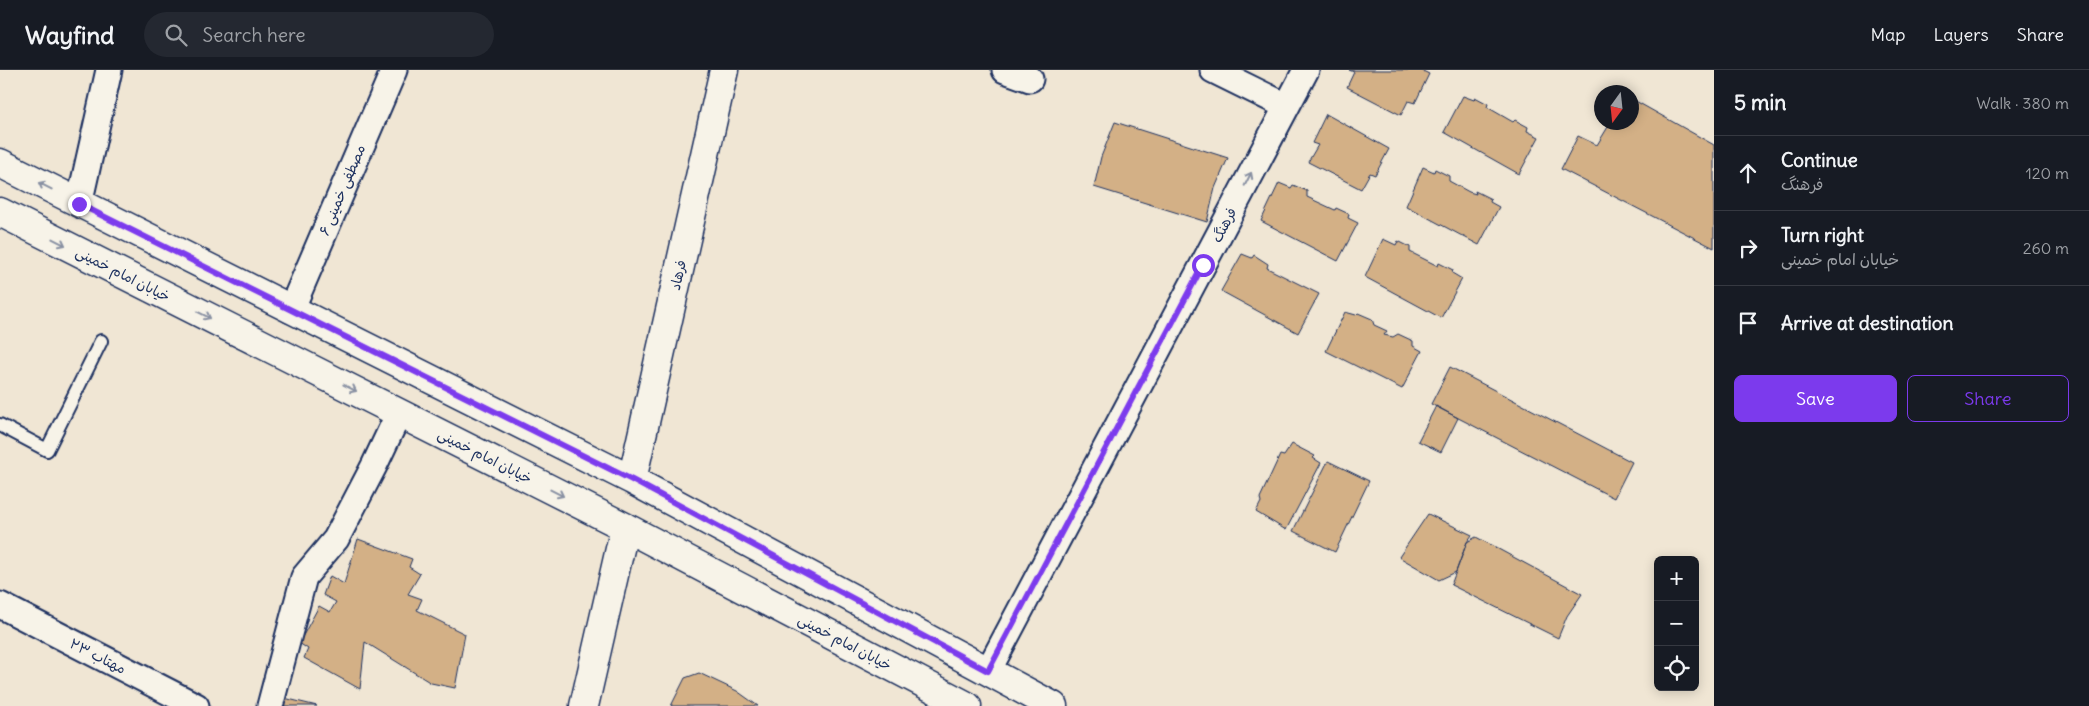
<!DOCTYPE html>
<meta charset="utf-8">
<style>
:root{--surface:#171b24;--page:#242831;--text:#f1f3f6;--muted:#9ea1a6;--line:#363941;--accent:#7c3aed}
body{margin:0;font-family:Delius,"Playpen Sans Arabic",sans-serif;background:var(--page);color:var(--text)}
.controls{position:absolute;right:15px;bottom:15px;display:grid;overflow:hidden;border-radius:8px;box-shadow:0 2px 12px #0003}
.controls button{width:45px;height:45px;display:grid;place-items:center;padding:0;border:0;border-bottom:1px solid var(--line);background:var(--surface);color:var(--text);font:25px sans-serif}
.compass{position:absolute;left:1594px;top:15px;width:45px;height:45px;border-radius:50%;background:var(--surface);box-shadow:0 2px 12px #0003;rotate:195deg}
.stop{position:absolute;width:15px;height:15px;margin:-11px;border:4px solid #7c3aed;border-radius:50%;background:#fff}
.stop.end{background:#7c3aed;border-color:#fff;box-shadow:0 1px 5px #0008}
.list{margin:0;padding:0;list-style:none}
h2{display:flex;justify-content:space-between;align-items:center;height:65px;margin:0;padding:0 20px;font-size:21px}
h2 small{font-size:16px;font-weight:400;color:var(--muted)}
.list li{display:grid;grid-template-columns:32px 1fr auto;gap:15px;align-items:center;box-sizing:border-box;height:75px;padding:0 20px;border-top:1px solid var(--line)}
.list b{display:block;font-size:19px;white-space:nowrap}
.list p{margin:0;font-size:16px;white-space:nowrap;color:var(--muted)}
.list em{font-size:16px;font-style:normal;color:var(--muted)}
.actions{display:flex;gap:10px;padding:15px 20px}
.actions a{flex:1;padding:11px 0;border:1px solid var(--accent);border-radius:8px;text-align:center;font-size:18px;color:var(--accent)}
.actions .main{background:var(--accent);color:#fff}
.icon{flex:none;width:28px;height:28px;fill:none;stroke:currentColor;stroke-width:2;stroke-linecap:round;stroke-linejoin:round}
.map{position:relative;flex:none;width:1714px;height:636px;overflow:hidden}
header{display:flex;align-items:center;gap:30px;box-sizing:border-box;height:70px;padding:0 25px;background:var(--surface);border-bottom:1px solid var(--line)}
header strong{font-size:24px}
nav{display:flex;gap:28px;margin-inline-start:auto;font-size:18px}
.search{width:350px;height:45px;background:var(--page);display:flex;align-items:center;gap:12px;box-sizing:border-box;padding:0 18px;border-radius:28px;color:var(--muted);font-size:19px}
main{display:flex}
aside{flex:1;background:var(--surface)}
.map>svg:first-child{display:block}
.building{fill:#d3b086;stroke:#1b2f5e}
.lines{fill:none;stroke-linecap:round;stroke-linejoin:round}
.lane-casing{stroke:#1b2f5e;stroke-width:16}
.street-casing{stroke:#1b2f5e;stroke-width:29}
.secondary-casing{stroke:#1b2f5e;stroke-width:31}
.lane{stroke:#f7f3e8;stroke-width:12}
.street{stroke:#f7f3e8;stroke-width:25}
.secondary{stroke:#f7f3e8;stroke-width:28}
.oneway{stroke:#8991a3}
.route{stroke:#7c3aed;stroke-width:6}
.labels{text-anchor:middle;stroke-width:4;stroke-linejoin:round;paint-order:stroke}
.street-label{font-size:14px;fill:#1b2f5e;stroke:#f7f3e8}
</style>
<header>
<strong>Wayfind</strong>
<div class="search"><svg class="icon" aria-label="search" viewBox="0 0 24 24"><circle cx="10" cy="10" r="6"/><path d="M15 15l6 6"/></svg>Search here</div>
<nav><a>Map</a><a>Layers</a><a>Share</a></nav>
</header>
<main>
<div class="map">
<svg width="1714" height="636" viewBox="0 0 1714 636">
<rect width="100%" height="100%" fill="#f0e6d4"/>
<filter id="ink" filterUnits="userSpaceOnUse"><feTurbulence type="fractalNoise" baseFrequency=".02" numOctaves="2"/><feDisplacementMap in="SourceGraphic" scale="10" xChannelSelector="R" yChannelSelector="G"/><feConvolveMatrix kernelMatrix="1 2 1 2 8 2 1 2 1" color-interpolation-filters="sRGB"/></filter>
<g filter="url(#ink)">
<path class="building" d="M1349 0H1421L1429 4 1415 33 1408 31 1401 45 1347 17 1354 2Z
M1463 26 1474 30 1475 27 1488 34 1487 37 1513 52 1515 50 1528 57 1527 61 1539 67 1519 104 1444 62Z
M1632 29 1714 75V178L1561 99 1578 66 1597 75 1611 52H1632Z
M1326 44 1389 79 1375 105 1370 103 1361 119 1308 92 1318 75 1312 73Z
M1115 52 1228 88 1215 118 1207 152 1094 117 1101 87Z
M1423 97 1434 102 1435 99 1449 106V111L1469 122 1476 124 1475 121 1491 129 1490 132 1499 137 1479 175 1406 136Z
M1279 113 1291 118 1293 115 1307 121V127L1335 140 1336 138 1349 144 1348 148 1358 153 1338 191 1261 151Z
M1383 169 1396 175 1398 171 1410 177V182L1438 196 1439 193 1453 200 1452 203 1462 209 1441 248 1365 207Z
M1242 184 1252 188 1254 185 1268 194 1267 198 1319 224 1298 263 1221 221Z
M1345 242 1356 245 1358 243 1372 249 1374 255 1387 261 1384 265 1393 267 1398 264 1413 271V276L1422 281 1402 319 1326 281Z
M1450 297 1632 392 1614 428 1431 334Z
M1436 336 1458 348 1441 382 1418 371Z
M1292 374 1315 386 1313 388 1321 393 1286 460 1256 442 1261 432 1260 428 1280 385 1284 386Z
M1328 391 1369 411 1335 482 1293 461Z
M1428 444 1472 465 1467 472 1456 502 1439 510 1399 487Z
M1476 467 1582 524 1567 546 1558 568 1451 515 1467 472Z
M358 469 412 489 409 497 420 504 408 524 422 529 417 540 465 564 455 618 431 613 365 572 360 619 304 588 308 579 299 573 319 536 330 542 336 532 323 525 330 506 344 514Z
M699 603 737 621 758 636H671L685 608Z
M284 628 317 636H282Z"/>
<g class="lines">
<g class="lane-casing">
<path id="lane" d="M0 355 47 380 101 271"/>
</g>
<g class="street-casing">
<path id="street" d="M1005 0 1030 9
M1213 0 1286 36
M79 134 109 0
M291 240 394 0
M0 535 196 636
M988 601 1306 0
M270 636 304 507 336 469 374 396 399 343"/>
</g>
<g class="secondary-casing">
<path id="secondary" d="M0 93 632 410 1053 636
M0 142 625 457 967 636
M632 410 724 0
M584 636 625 457"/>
</g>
<use href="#lane" class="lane"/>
<use href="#street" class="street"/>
<use href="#secondary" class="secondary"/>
</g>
<defs><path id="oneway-shaft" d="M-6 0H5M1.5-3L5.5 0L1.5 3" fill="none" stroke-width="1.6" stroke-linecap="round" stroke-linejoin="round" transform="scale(1.25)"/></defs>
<g class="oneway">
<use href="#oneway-shaft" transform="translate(1248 109) rotate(-63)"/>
<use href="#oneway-shaft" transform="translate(45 116) rotate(-153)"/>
<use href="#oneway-shaft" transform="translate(59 172) rotate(27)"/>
<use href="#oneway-shaft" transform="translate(204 245) rotate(27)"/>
<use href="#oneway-shaft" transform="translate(350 318) rotate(27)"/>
<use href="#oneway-shaft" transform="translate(557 423) rotate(27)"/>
</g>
</g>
<g class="lines" filter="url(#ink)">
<path class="route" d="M79 134 632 410 988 601 1203 195"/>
</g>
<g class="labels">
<g class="street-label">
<text transform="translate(342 120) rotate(-67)" y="5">مصطفی خمینی ۶</text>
<text transform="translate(1224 155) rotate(-63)" y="5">فرهنگ</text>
<text transform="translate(123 204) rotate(27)" y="5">خیابان امام خمینی</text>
<text transform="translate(678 205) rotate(-77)" y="5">فرهاد</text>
<text transform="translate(485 386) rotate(27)" y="5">خیابان امام خمینی</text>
<text transform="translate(845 572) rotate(28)" y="5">خیابان امام خمینی</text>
<text transform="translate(98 586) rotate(27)" y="5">مهتاب ۲۳</text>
</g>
</g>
</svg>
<div class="controls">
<button>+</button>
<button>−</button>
<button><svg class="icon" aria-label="locate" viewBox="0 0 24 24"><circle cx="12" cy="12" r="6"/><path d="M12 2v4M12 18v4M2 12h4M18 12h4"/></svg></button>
</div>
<svg class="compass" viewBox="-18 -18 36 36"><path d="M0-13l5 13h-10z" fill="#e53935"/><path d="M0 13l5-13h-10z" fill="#9ea1a6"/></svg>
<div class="stop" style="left:1203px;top:195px"></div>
<div class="stop end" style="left:79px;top:134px"></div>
</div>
<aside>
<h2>5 min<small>Walk · 380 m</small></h2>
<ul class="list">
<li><svg class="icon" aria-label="ahead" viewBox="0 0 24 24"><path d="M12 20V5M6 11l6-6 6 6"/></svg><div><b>Continue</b><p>فرهنگ</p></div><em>120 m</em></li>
<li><svg class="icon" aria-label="right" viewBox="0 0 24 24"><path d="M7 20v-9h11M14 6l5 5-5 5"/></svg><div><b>Turn right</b><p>خیابان امام خمینی</p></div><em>260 m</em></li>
<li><svg class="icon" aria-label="arrive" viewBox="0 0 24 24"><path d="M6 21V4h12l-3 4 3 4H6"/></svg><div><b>Arrive at destination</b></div></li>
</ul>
<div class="actions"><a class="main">Save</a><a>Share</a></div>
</aside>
</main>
